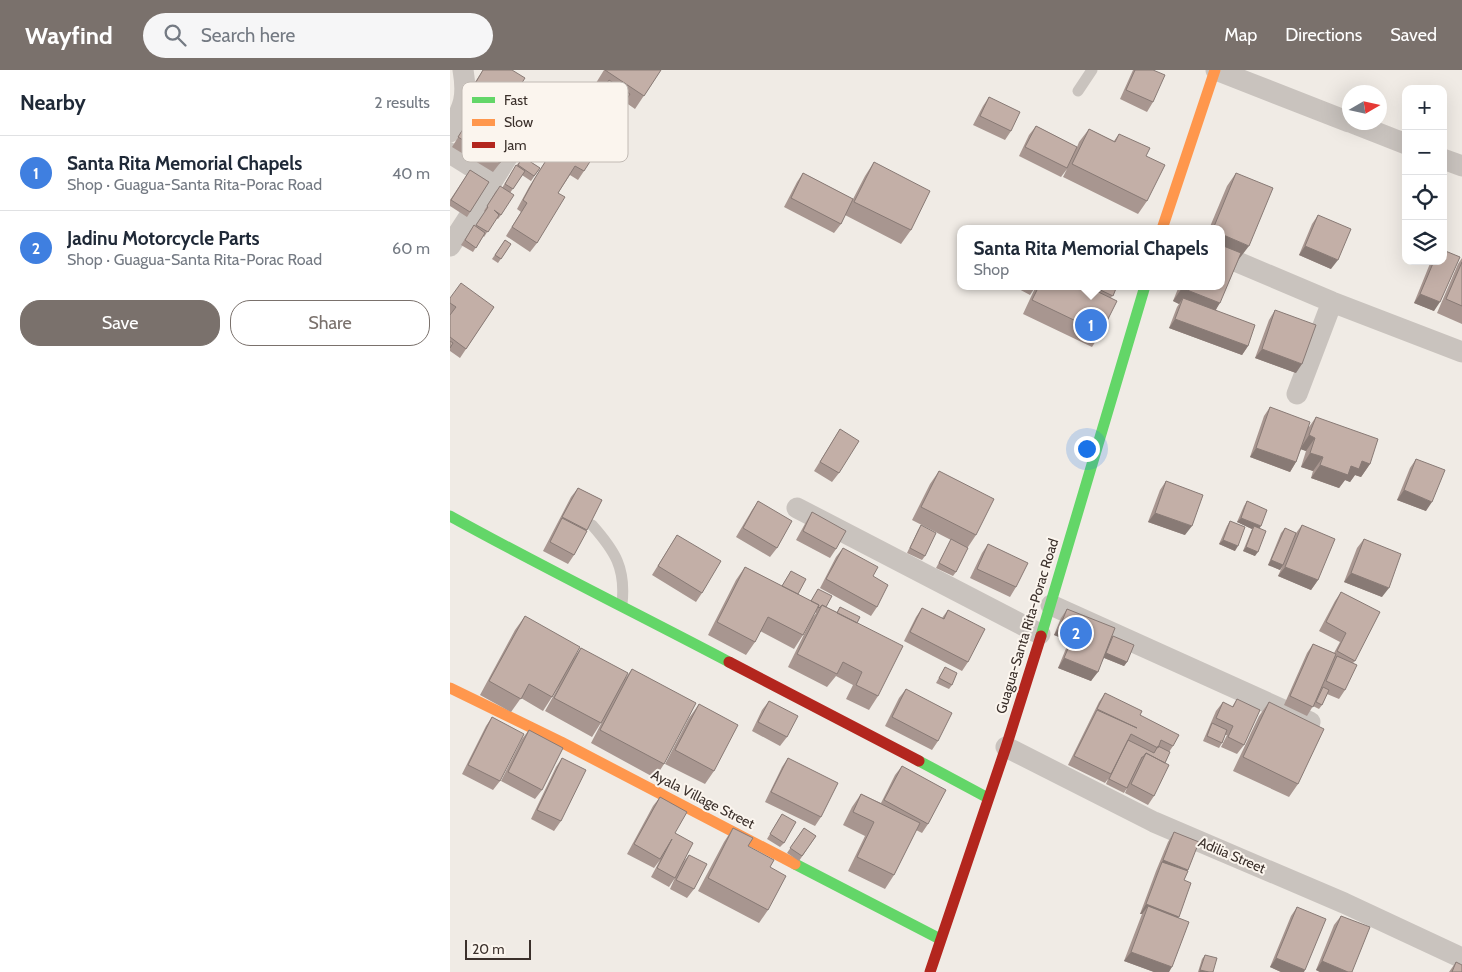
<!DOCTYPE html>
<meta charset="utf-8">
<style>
:root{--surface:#fff;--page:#f6f6f7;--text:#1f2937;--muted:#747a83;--line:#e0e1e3;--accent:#7a716c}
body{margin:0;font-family:Cabin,sans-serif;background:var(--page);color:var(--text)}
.controls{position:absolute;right:15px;top:15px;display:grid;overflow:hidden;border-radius:10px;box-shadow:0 5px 20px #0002}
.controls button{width:45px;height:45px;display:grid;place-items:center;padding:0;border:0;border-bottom:1px solid var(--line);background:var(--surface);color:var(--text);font:25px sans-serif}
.compass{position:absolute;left:892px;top:15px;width:45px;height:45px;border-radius:50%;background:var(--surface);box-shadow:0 5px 20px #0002;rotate:81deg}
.scale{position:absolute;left:15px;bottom:12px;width:66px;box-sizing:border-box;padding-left:5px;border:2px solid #3b302b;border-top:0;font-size:14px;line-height:18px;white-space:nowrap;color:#3b302b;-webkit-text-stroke:4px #fbf5ee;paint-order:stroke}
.you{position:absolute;left:636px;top:378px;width:18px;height:18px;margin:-12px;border:4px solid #fff;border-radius:50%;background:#1a73e8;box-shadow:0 0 0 8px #1a73e833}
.badge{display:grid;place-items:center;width:32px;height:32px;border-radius:50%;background:var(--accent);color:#fff;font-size:16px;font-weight:700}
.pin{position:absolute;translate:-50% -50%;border:2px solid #fff;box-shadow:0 1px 5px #0006}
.popup{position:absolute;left:507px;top:155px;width:268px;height:65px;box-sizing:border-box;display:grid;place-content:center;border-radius:10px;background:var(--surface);filter:drop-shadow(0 1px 4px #0005);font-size:16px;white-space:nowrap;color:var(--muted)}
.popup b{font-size:19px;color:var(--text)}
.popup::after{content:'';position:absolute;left:50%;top:100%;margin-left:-10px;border:10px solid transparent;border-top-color:var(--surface)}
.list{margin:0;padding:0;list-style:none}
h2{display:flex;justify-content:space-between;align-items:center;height:65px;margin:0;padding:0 20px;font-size:21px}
h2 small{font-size:16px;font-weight:400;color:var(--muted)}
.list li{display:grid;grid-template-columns:32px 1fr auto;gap:15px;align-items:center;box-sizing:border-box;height:75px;padding:0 20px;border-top:1px solid var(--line)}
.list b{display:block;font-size:19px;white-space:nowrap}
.list p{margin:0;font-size:16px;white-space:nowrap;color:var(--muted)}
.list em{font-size:16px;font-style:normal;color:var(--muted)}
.actions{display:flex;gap:10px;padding:15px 20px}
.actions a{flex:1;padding:11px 0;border:1px solid var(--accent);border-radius:20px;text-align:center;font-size:18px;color:var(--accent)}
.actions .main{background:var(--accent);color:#fff}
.icon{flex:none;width:28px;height:28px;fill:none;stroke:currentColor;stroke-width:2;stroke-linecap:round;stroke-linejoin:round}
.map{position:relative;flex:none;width:1012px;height:902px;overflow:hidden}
header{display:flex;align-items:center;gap:30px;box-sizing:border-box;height:70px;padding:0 25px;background:var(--accent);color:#fff}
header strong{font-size:24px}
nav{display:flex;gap:28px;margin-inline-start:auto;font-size:18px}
.search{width:350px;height:45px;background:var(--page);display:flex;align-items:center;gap:12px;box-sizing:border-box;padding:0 18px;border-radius:28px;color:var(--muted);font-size:19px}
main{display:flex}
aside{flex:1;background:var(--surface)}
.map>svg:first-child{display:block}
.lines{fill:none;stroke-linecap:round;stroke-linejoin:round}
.lane{stroke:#c9c3be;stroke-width:11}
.street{stroke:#c9c3be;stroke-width:21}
.fast{stroke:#63d668;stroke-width:11}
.slow{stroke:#ff974d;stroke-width:11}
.jam{stroke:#b3261e;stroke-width:11}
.wall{fill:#a89690}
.shaded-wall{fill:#887a75}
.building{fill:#c3afa7;stroke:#887a75}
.labels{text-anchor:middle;stroke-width:4;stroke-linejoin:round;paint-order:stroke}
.street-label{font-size:14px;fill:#3b302b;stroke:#fbf5ee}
.key{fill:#fbf5ee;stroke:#c1bab4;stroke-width:1}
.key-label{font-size:14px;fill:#3b302b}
</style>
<header>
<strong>Wayfind</strong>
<div class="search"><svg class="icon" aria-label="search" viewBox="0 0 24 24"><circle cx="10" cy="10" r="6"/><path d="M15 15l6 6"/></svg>Search here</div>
<nav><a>Map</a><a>Directions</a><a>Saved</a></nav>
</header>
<main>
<aside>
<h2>Nearby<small>2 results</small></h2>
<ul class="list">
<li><span class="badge" style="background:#3f7fe0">1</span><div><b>Santa Rita Memorial Chapels</b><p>Shop · Guagua-Santa Rita-Porac Road</p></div><em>40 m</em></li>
<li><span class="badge" style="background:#3f7fe0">2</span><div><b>Jadinu Motorcycle Parts</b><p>Shop · Guagua-Santa Rita-Porac Road</p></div><em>60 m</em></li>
</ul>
<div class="actions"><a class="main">Save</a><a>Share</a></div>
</aside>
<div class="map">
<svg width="1012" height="902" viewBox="0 0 1012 902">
<rect width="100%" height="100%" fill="#f0ebe5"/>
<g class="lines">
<path class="lane" d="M628 21 642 0
M142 455C165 481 176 498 172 534"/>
<path class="street" d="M766 0 899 52
M900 52 956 74
M0 62C13 37 18 29 13 0
M0 83 43 110 91 33
M993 89 1012 96
M0 176 43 110
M771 185 882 232 1012 282
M847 324 882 232
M347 438 590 564
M601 535 860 652
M556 677 704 752 894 833 1012 888"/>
<path class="fast" d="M0 446C92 497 186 543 279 592
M591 566 695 216
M469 691 538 728
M345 794 490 869"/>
<path class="slow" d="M712 159 765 0
M0 618 111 672 345 794"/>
<path class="jam" d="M279 592 469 691
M480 902 556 677 591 566"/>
</g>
<path class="wall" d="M33 0H62L59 33 53 43 19 21Z
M154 0H211L185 39 175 32 161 53 156 50 142 72 134 101 128 110 120 105 108 123 87 173 80 182 56 166 71 142 67 139 79 117 102 81 104 83 115 66 108 62 97 78 79 67 112 15 120 41 121 42 133 22 145 30 153 18 146 13Z
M683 0H703V32L697 42 670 29Z
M72 14 71 48 50 93 43 102 2 77 24 42 46 56Z
M539 27 561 61 555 70 523 55 533 36Z
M586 56 627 77 629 72 639 59 664 71 669 64 697 131 688 144 613 107 617 99 611 107 569 86 579 65Z
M73 87 90 98 81 111 72 105 60 123 51 145 48 149 46 148 34 167 33 166 23 182 11 175 24 155 25 156 35 142 34 141 46 121 52 118 63 100Z
M424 92 461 160 451 174 395 145 391 154 384 163 334 137 347 112 353 103 403 129 415 106Z
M20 100 39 112 17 147 0 136V130Z
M786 103 789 189 766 240 798 276 792 285 719 258 727 237 729 234 723 231 729 216H771V159H759L777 116Z
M868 145 881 199 849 185 862 154Z
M55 170 61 174 48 193 42 189Z
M1012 188V254L987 243 1008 194Z
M981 191H993L984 241 964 233Z
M563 216H586L580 225Z
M586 216H667L661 228 651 263 642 277 573 244Z
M0 228 44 237 10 288 0 281Z
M825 240 846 303 805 288 819 250Z
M820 337 859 357 866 347 920 394 911 407 905 405 900 412 895 410 889 418 861 408 863 401 851 397 856 381 851 379 846 392 840 402 800 387 814 346Z
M390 359 389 403 382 412 364 401Z
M966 389 976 441 947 430 960 398Z
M489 401 526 465 518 477 506 502 503 506 486 498 501 470 462 450 480 414Z
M716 411 735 465 698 452 710 420Z
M128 418 152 430 124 485 118 494 93 481 121 427Z
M308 431 327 478 320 487 286 467 302 440Z
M797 431 809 458 805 486 793 481 802 459 787 452 794 436Z
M362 442 386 479 380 488 346 470 356 452Z
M780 451 785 481 769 474 777 456Z
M471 455 475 486 472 490 457 483 468 460Z
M852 455 868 510 861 520 828 506 832 497 830 500 818 495 831 463 835 458 846 463Z
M227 465 252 523 246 532 202 505Z
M914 469 932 527 894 512 907 478Z
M538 474 566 517 560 527 520 508 532 483Z
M393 478 423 506 427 537 421 546 370 518 386 487Z
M295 497 332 516 341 501 348 524 361 531 368 519 376 537 387 542 390 537 407 553 428 626 419 640 396 629 403 615 386 606 377 617 338 597 362 548 366 543 365 542 353 565 344 579 310 561 305 572 296 585 258 565 286 510Z
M891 522 905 591 903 593 895 620 889 629 877 624 872 635 869 639 863 636 857 646 834 635 857 583 863 574 884 583 890 572 869 561 885 531Z
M472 538 492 548 498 540 518 592 512 601 454 571 466 547Z
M617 539 663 566 677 592 674 596 654 588 641 611 608 598 619 571 604 565 611 548Z
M75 546 123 589 131 578 174 610 182 599 214 694 205 708 141 673 154 648 142 667 95 641 109 616 102 627 93 641 71 628 61 642 30 625 65 560Z
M495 597 502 615 499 619 486 613Z
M456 619 488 671 482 680 435 656 449 628Z
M655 623 690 645 723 676 719 682 715 693 704 726 698 735 675 723 677 718 674 723 656 714 658 709 655 713 618 695 649 632Z
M787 629 794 675 787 684 771 677 777 665H775L772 673 769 678 753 671 766 641 773 632 782 637Z
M319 631 337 667 330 676 302 661 312 640Z
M819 632 848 714 839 727 783 701 809 646Z
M249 634 264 701 255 714 215 694 239 648Z
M42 647 50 711 43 720 12 704 36 656Z
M79 660 92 720 85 729 51 711 72 669Z
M112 688 111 751 104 761 81 749 106 697Z
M338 688 371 747 365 756 315 732 332 697Z
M452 696 478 754 472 763 466 760 444 805 435 819 398 801 415 766 393 755 402 737 411 724 431 733 445 705Z
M210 727 225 763 234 791 239 785 244 819 237 828 220 819 225 808 219 817 201 807 210 790 204 798 177 784 203 736Z
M332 744 334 773 330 777 317 769Z
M283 758 298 776 320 797 318 840 309 853 248 821 274 772Z
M354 758 366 766 349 791 337 783Z
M724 762 734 810 719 902H704L674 891 692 844H690L706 801 718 772Z
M847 837 854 902H831L820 897 841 846Z
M891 846 902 902H870L866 900 884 855Z
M755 885 763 902H748L752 889Z
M1006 892 1012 902H999Z"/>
<path class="shaded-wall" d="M771 164 799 176 789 189 771 181Z
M855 176 888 190 881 199 849 185Z
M732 218 770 233 761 247 733 228 729 234 723 231Z
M970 224 990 232 984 241 964 233Z
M725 249 798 276 792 285 719 258Z
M812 279 852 294 846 303 805 288Z
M859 365 865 368 856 381 850 379Z
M806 378 846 392 840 402 800 387Z
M860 383 873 387 863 401 851 397Z
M912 391 920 394 911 407 905 405 900 412 895 410 889 418 861 408 870 395 901 396Z
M954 420 982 432 976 441 947 430Z
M705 443 742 456 735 465 698 452Z
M791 448 811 456 808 461 804 456 802 459 787 452Z
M773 470 788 476 785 481 769 474Z
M796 477 808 482 805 486 793 481Z
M821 490 833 495 830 500 818 495Z
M835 497 868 510 861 520 828 506Z
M901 503 939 518 932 527 894 512Z
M610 556 625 562 619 571 604 565Z
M655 582 677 592 674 596 652 587Z
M614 588 648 602 641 611 608 598Z
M713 790 738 800 732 809 712 792Z
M696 834 729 847 722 856 698 836 692 844H690Z
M681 882 722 897 719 902H704L674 891Z
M826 888 855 900 854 902H831L820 897Z
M872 891 898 902H870L866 900Z
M750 900 759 902H749Z"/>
<path class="building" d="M33 0H62L75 8 59 33 26 12Z
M155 0H211L194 26Z
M685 0H703L715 5 703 32 676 20Z
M159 10 180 24 167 44 162 40 142 72 150 76 134 101 125 96 108 123 115 127 87 173 62 157 77 133 73 130 85 108 102 81 105 83 122 57 114 52 103 69 86 58 103 30 121 42 133 22 145 30Z
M72 14 87 23 71 48 73 49 62 66 46 56 57 39 59 41 57 38Z
M112 15 129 26 120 41 103 30 101 33Z
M539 27 570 42 561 61 530 46Z
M24 42 66 68 50 93 8 67Z
M586 56 627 77 617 98 575 77Z
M639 59 665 72 669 64 700 78 696 86 715 95 697 131 622 94Z
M73 87 90 98 84 106 68 95Z
M424 92 480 121 461 160 404 132Z
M66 95 75 101 63 119 55 114Z
M20 100 39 112 20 142 1 130Z
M353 103 403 129 391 154 341 128Z
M786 103 823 118 799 176 771 164V159H763Z
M50 116 64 125 51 145 44 140 49 145 38 162 26 155 38 137 37 136Z
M868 145 901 159 888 190 855 176Z
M24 155 35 163 26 178 15 170Z
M55 170 61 174 51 189 45 185Z
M771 175 791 183 770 233 732 218 733 216H771Z
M993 180 1010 187 990 232 970 224 984 191H993Z
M1012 192V236L996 229Z
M11 213 44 237 16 279 0 267V245L6 237 0 233V228Z
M589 216H636L667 231 651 263 582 230Z
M642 216H667L663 226Z
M733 228 805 255 798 276 725 249Z
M825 240 866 255 852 294 812 279Z
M0 271 3 273 0 278Z
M820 337 860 352 846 392 806 378Z
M866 347 928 369 920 394 912 391 909 399 901 396 898 405 870 395 873 387 860 383 865 368 859 365Z
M390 359 409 371 389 403 370 392Z
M966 389 995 400 982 432 954 420Z
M489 401 544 429 526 465 471 437Z
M716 411 753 425 742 456 705 443Z
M128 418 152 430 137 460 112 447Z
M308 431 342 451 327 478 293 458Z
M797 431 817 440 811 456 791 448Z
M362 442 396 461 386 479 353 461Z
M112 448 137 461 124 485 100 472Z
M780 451 795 457 788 476 773 470Z
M471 455 486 463 475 486 460 478Z
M852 455 885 469 868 510 835 497Z
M804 456 816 461 808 482 796 477Z
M835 458 846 463 833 495 821 490Z
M227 465 271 491 252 523 208 496Z
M501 469 518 478 506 502 489 493Z
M914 469 951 484 939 518 901 503Z
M538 474 578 493 566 517 527 499Z
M393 478 428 497 423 506 438 515 427 537 376 509Z
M295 497 369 535 353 565 318 547 305 572 267 552Z
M341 501 356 509 348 524 332 516Z
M368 519 382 526 376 537 372 535 369 538 368 537 369 535 361 531Z
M891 522 930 542 905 591 887 581 896 563 876 552Z
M372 535 453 576 428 626 406 615 412 602 393 592 387 604 347 584Z
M390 537 410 547 407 553 387 543Z
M472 538 494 549 498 540 535 559 518 592 460 562Z
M617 539 665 558 648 602 614 588 625 562 610 556Z
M75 546 130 577 102 627 79 614 71 629 39 611Z
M663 566 684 575 677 592 656 583Z
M863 574 886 584 863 637 840 626Z
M131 578 178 603 151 653 104 628Z
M887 586 907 595 895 620 876 611Z
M495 597 507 603 502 615 489 608Z
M182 599 246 633 214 694 150 660Z
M873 617 879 620 872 635 866 632Z
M456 619 502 643 488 671 442 647Z
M655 623 692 641 690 645 729 665 723 676 711 670 708 678 681 664 661 704 624 686 647 640 687 658 647 639Z
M787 629 810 640 794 675 778 667 783 656 766 648 773 632 783 637Z
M319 631 348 646 337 667 308 652Z
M819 632 874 659 848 714 793 687Z
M249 634 288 655 264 701 225 680Z
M42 647 74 664 50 711 18 695Z
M762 653 777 660 772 673 757 666Z
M79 660 113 678 92 720 58 702Z
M678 670 704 683 708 676 720 682 715 693 696 683 693 687H692L677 718 659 709Z
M696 683 719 695 704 726 681 714Z
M112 688 136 700 111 751 87 740Z
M338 688 388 713 371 747 321 722Z
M452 696 496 720 478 754 434 730Z
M411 724 470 753 444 805 407 787 424 752 403 742Z
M210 727 237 742 225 763 243 773 225 808 207 798 222 769 210 789 184 774Z
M332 744 346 752 334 773 320 764Z
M283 758 303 768 298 776 324 790 320 797 336 806 318 840 258 808Z
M354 758 366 766 352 786 340 778Z
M724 762 749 772 738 800 713 790Z
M239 785 257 794 244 819 226 810Z
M712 792 738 801 734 810 741 813 729 847 696 834Z
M698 836 739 852 722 897 681 882Z
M847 837 876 849 855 900 826 888Z
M891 846 920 857 902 902H898L872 891Z
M755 885 767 888 763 902H759L750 900Z
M1006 892 1012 895V902H1002Z"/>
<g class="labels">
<g class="street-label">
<text transform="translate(577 556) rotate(-73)" y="5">Guagua-Santa Rita-Porac Road</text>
<text transform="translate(253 729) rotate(27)" y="5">Ayala Village Street</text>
<text transform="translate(782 785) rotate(23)" y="5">Adilia Street</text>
</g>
</g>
<rect x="12" y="12" width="166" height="80" rx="8" class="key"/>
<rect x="22" y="27" width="23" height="6" fill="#63d668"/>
<rect x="22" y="49" width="23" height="7" fill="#ff974d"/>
<rect x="22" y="72" width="23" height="6" fill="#b3261e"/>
<g class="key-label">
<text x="54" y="35">Fast</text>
<text x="54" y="57">Slow</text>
<text x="54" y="80">Jam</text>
</g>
</svg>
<div class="controls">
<button>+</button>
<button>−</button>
<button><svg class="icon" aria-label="locate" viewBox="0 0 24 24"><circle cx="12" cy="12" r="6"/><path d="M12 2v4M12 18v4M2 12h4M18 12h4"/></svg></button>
<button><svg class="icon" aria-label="layers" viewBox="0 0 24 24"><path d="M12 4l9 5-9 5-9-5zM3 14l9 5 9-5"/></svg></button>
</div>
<svg class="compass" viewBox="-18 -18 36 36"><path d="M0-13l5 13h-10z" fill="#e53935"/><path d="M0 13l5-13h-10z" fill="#747a83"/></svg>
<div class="scale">20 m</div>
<div class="you"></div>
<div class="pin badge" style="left:641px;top:255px;background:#3f7fe0">1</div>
<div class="popup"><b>Santa Rita Memorial Chapels</b>Shop</div>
<div class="pin badge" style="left:626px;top:563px;background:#3f7fe0">2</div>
</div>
</main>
